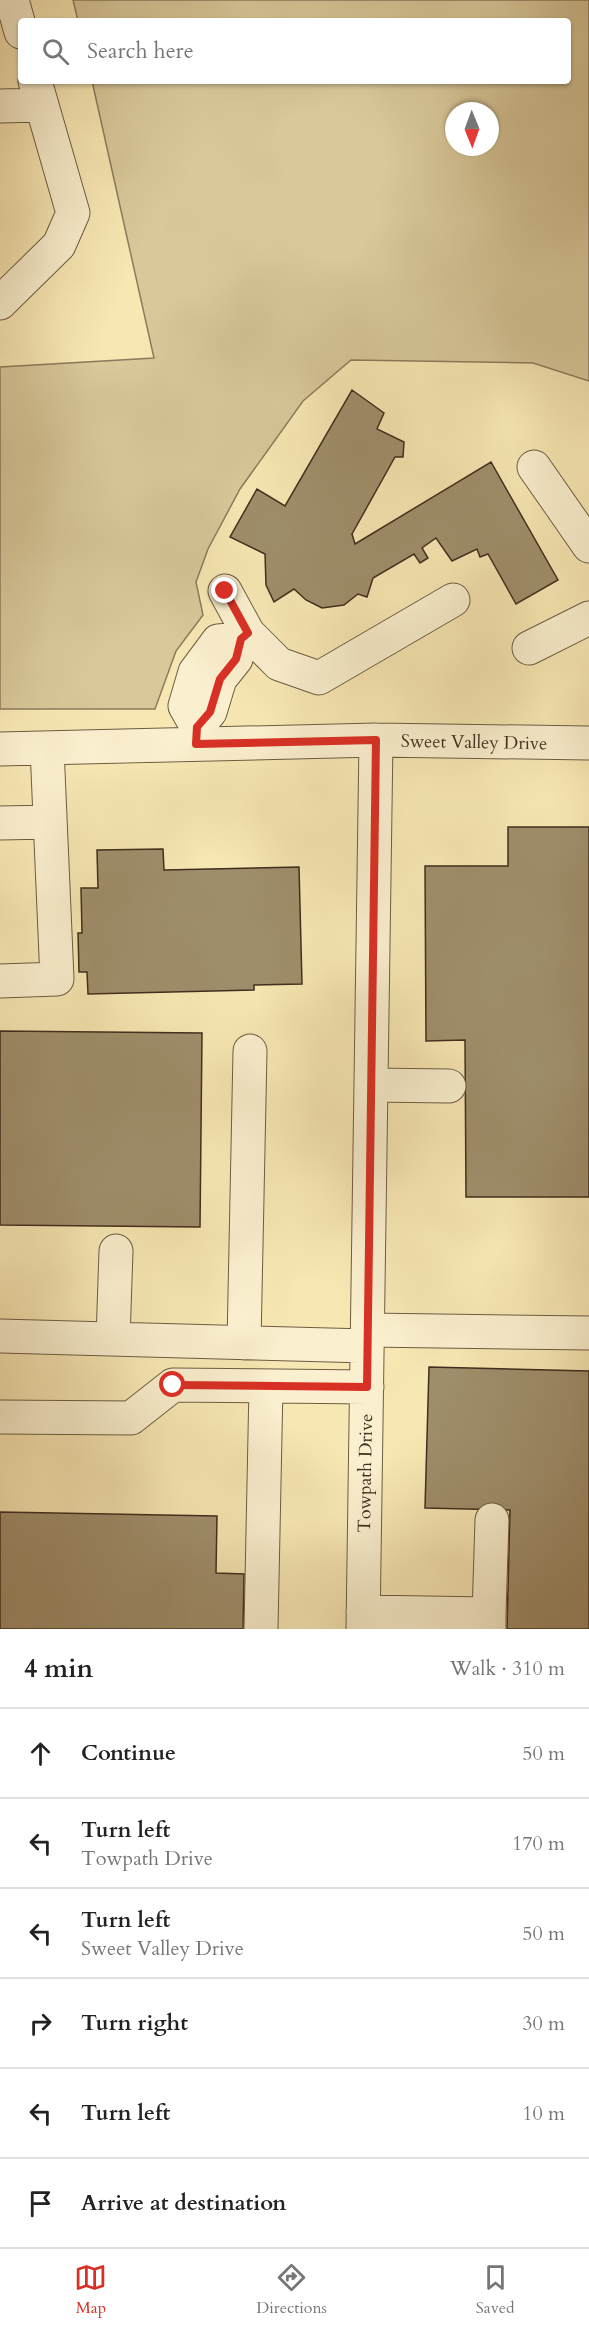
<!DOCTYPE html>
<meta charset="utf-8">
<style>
:root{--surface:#fff;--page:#f2f2f2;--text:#222;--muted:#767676;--line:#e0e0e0;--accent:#d93025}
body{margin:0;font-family:Cardo,serif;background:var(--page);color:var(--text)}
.compass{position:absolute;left:445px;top:102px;width:54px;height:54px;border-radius:50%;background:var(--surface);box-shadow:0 2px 4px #0004;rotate:179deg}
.stop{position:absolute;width:18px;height:18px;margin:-14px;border:4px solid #d93025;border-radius:50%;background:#fff}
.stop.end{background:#d93025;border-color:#fff;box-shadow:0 2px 6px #0008}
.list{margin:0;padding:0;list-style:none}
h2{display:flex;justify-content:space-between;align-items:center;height:78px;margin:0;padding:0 24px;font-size:26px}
h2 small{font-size:20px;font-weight:400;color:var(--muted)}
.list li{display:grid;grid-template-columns:39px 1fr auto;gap:18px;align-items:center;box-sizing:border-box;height:90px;padding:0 24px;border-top:2px solid var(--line)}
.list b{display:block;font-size:22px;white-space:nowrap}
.list p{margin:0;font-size:20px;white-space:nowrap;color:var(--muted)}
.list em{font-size:20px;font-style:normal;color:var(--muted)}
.icon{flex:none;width:33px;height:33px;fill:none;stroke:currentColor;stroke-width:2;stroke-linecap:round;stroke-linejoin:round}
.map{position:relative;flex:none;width:589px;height:1629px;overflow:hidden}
.search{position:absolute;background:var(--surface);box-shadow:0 2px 4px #0004;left:18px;right:18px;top:18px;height:66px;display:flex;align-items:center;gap:15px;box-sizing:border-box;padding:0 21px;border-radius:6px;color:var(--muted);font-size:22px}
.sheet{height:618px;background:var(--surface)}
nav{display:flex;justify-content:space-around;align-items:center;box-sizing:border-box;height:84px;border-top:2px solid var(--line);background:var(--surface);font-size:16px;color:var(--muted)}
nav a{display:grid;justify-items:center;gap:3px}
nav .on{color:var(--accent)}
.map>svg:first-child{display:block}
.green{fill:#d8c89a;stroke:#8c7b5c;stroke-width:1.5;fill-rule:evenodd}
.building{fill:#9f8e6b;stroke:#402e1e;stroke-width:1.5}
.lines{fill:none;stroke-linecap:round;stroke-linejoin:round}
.minor-casing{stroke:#6e5c43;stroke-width:35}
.minor{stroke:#faefce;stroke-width:33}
.route{stroke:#d93025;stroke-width:8}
.labels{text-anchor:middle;stroke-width:4.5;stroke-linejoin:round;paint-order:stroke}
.street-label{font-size:18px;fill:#402e1e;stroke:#faefce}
</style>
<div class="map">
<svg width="589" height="1629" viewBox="0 0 589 1629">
<rect width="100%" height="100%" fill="#f7e7b3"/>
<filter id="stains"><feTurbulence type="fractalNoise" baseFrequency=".00333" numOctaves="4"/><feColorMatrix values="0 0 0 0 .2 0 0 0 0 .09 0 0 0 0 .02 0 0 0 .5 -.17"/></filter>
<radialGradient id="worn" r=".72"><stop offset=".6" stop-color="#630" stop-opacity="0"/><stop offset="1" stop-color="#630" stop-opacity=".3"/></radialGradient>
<path class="green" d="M73 0H589V381L533 363 351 360 303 401 240 489 208 549 196 582 203 615 176 651 155 709H0V367L154 358 92 81H568V21H78ZM454 111H490V147H454Z"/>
<path class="building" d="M352 390 384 413 377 429 404 442 403 457H395L352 534 355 544 491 462 558 580 516 604 488 554 480 557 477 549 452 561 436 538 422 548 428 558 420 563 414 554 373 578 367 597 358 594 344 605 322 608 306 600 294 589 274 602 266 585 265 554 230 537 257 489 285 506Z
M508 827H589V1197H466L465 1040 426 1041 425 866H508Z
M163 849 164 870 299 867 302 984 254 985V990L88 994 87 972H79L78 933H82L81 888H98L97 850Z
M0 1031 202 1033 200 1227 0 1225Z
M429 1367 589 1371V1629H507L510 1510 425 1508Z
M0 1512 217 1516 216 1573 244 1574 243 1629H0Z"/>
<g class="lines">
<g class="minor-casing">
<path id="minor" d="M12 0 21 32
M0 106 42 105
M0 303 59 245 73 213 35 81
M534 467 589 546
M225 591 248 633
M529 648 589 618
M197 727 210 712 220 679 236 659 241 639 248 633 279 664 319 678 453 600
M196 744 197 727 185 706 195 672 218 641 241 639
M0 749 376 740 589 743
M0 823 50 822
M0 981 57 979 47 748
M371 1085 449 1086
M368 1330 589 1333
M0 1336 367 1346
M113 1339 116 1251
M244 1343 250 1051
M0 1417 131 1418 173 1385 367 1387
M363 1612 489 1614V1629
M489 1614 492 1520
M261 1629 266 1386
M363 1629 376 740"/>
</g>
<use href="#minor" class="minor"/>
</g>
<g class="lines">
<path class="route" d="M173 1385 367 1387 376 740 196 744 197 727 210 712 220 679 236 659 241 639 248 633 225 591"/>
</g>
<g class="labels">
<g class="street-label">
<text transform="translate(474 742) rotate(1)" y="6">Sweet Valley Drive</text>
<text transform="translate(365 1473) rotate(-89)" y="6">Towpath Drive</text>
</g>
</g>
<rect width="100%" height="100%" filter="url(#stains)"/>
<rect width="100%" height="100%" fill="url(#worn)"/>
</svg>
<svg class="compass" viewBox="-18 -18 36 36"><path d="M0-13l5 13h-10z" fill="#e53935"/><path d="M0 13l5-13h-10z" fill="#767676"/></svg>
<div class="stop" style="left:173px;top:1385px"></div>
<div class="stop end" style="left:225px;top:591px"></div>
<div class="search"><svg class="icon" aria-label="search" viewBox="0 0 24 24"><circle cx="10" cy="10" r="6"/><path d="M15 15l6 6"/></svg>Search here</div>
</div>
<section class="sheet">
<h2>4 min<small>Walk · 310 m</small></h2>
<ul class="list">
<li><svg class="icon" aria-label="ahead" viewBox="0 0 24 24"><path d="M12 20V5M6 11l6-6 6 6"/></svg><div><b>Continue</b></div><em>50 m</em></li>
<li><svg class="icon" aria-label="left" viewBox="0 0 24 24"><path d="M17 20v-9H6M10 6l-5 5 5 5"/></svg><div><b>Turn left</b><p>Towpath Drive</p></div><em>170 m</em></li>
<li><svg class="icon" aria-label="left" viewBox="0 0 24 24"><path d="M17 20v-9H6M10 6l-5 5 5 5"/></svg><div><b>Turn left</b><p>Sweet Valley Drive</p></div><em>50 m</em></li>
<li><svg class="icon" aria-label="right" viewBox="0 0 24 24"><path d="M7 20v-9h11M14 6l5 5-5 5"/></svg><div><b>Turn right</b></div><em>30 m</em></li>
<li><svg class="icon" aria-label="left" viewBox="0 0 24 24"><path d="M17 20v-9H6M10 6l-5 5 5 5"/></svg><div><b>Turn left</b></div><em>10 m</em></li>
<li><svg class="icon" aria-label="arrive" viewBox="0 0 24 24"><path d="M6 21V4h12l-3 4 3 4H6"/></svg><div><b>Arrive at destination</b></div></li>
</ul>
</section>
<nav>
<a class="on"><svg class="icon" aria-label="map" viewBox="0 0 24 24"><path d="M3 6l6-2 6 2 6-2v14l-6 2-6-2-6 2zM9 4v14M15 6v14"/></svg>Map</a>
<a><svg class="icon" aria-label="directions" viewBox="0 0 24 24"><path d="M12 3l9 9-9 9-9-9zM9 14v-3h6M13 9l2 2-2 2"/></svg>Directions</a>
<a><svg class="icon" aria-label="saved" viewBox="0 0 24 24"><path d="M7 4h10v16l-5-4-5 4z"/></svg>Saved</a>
</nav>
